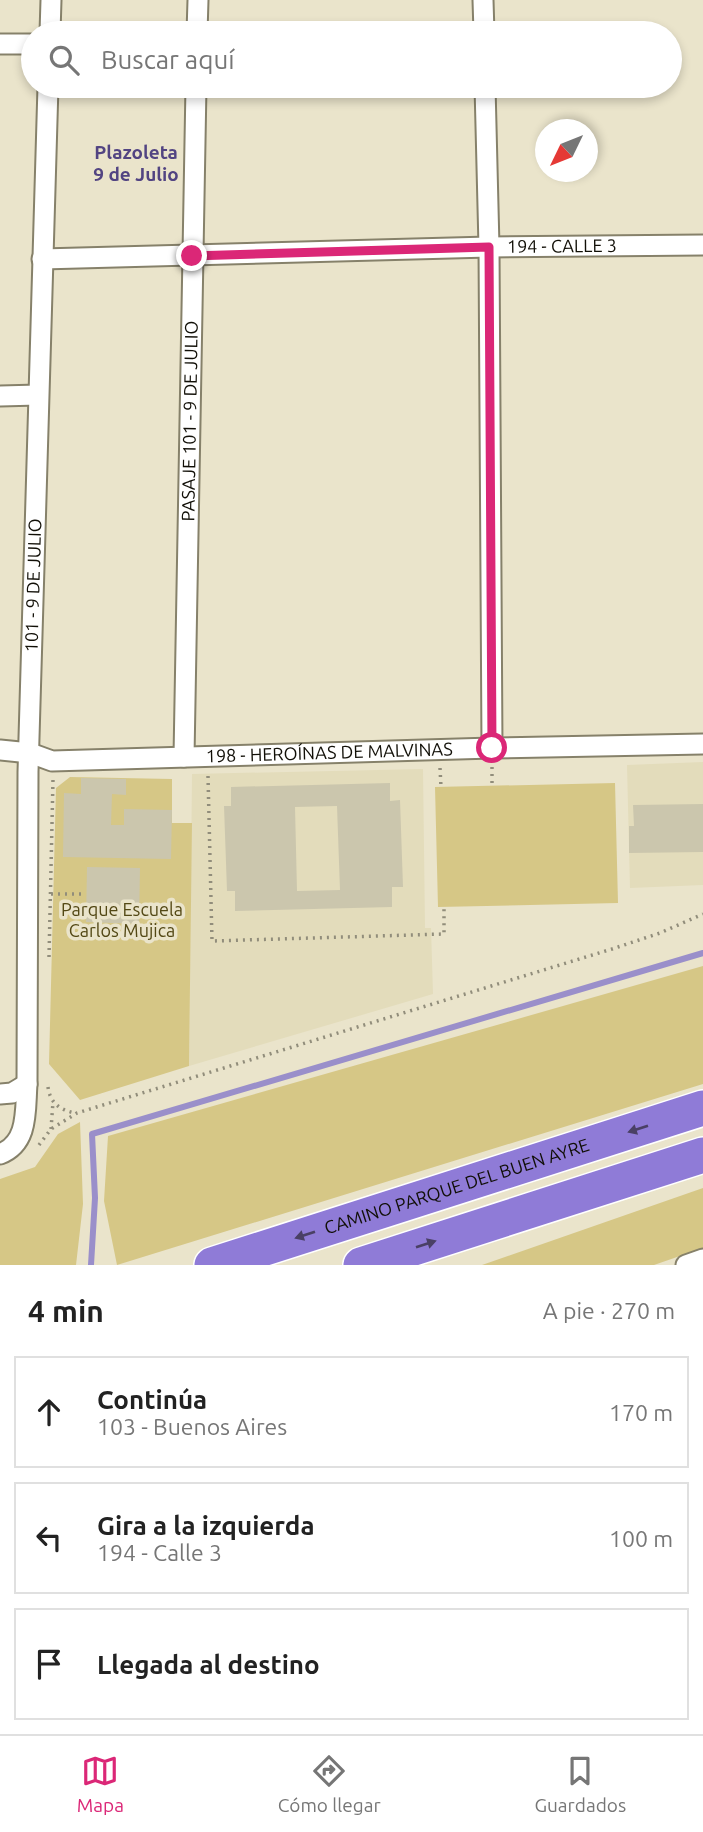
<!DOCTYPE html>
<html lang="es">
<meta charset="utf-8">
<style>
:root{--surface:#fff;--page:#f2f2f2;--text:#222;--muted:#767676;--line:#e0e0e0;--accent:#db2777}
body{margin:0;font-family:Ubuntu,sans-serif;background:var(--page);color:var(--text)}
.compass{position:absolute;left:535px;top:119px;width:63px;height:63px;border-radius:50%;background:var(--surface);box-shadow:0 4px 10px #0003;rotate:227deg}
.stop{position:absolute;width:21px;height:21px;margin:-16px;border:5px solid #db2777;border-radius:50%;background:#fff}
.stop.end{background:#db2777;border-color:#fff;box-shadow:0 2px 7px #0008}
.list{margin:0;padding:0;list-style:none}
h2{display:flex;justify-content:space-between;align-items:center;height:91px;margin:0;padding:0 28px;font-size:30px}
h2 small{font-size:23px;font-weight:400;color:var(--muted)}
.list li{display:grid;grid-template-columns:46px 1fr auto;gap:21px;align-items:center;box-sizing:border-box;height:112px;margin:0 14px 14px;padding:0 14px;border:2px solid var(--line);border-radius:0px}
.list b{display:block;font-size:26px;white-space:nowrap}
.list p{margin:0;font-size:23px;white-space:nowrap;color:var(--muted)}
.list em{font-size:23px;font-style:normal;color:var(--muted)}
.icon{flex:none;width:38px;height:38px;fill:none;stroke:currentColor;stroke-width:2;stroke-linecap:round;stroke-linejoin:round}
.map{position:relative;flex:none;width:703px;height:1265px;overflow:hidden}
.search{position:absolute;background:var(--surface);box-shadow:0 4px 10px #0003;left:21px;right:21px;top:21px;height:77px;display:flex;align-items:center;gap:18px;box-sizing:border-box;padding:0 24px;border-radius:38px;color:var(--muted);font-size:26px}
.sheet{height:469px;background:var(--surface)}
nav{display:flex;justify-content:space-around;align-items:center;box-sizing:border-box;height:98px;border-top:2px solid var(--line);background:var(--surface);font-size:19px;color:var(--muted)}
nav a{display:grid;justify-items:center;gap:4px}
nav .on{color:var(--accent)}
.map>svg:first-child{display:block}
.built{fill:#e3dcbb}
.green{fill:#d6c786}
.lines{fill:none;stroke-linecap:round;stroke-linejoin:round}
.stream{stroke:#9a8fca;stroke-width:6}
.building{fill:#cbc6ad;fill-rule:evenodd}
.minor-casing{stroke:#86816a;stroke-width:23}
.motorway-casing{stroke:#fff;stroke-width:38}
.path{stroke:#918d7b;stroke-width:3.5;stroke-dasharray:2 5;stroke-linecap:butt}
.minor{stroke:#fff;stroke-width:19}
.motorway{stroke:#8f7bd7;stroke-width:35}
.oneway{fill:#4a4065}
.route{stroke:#db2777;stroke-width:9}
.labels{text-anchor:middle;stroke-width:7;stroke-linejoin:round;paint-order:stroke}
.street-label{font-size:18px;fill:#110f07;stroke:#eae4cb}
.park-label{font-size:18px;fill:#534815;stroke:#eae4cb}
.neighbourhood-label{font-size:19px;font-weight:bold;fill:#524482;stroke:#eae4cb}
</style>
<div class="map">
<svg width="703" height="1265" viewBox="0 0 703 1265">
<rect width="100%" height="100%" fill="#eae4cb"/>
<path class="built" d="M703 762V885L630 888 627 765Z
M423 769 425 928H431L433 994 189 1066 192 774Z"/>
<path class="green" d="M70 777 172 779V823H192L189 1066 80 1100 49 1064 56 788Z
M615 783 618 903 438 907 435 787Z
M703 966V1084L117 1265 104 1201 108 1136Z
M80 1122 83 1204 76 1265H0V1179L35 1167 58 1134Z
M703 1188V1248L654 1265H482Z"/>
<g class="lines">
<path class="stream" d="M91 1265 95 1198 92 1134 703 953"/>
</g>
<path class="building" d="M81 778 126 779V795L112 794 111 825H124V809L172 810 171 859 63 857 64 793 81 794Z
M390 783V801L400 800 403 887H392V907L235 911V891H227L224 806H231V787ZM337 806 340 890 297 891 295 807Z
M703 804V852L629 853V826H634L633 805Z
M87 867 140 868 139 924 86 922Z"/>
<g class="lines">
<g class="minor-casing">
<g id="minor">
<path d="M483 0 484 33"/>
<path d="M50 33 51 0"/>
<path d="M197 33 198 0"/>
<path d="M0 44H33"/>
<path d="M485 86 489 247 492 748"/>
<path id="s1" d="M42 259 489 247 703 245"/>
<path d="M0 396 38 395"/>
<path id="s2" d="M0 750 30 753 52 761 492 748 703 744"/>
<path id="s3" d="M184 757 196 86"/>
<path d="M0 1094 12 1093 27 1084"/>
<path id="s4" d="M0 1154C29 1143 25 1110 27 1084L28 772 48 86"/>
<path d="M686 1265 703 1259"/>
</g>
</g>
<g class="motorway-casing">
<g id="motorway">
<path id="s5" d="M212 1265 703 1108"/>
<path d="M361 1265 703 1155"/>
</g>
</g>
<path class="path" d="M492 767V786
M440 768 441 787
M208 776 212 941 444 934V907
M51 894H86
M49 957 53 779
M48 1087C50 1103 60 1110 75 1113
M51 1129 53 1102
M39 1145 51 1129 77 1113 612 949 660 933 703 914"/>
<use href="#minor" class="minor"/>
<use href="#motorway" class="motorway"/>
</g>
<defs><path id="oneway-solid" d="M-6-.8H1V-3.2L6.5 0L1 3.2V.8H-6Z" transform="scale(1.75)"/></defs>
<g class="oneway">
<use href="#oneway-solid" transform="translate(638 1129) rotate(162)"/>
<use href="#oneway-solid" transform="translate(305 1235) rotate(162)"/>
<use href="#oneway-solid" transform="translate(426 1244) rotate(-18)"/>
</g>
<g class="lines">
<path class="route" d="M192 256 489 247 492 748"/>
</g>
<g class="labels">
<g class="street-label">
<text dy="6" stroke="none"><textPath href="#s1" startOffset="520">194 - CALLE 3</textPath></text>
<text dy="6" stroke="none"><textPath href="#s3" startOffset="336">PASAJE 101 - 9 DE JULIO</textPath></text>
<text dy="6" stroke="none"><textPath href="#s4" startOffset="579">101 - 9 DE JULIO</textPath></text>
<text dy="6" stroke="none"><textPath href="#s2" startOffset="331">198 - HEROÍNAS DE MALVINAS</textPath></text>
<text dy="6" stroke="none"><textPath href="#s5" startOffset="257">CAMINO PARQUE DEL BUEN AYRE</textPath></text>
</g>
<g class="park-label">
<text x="122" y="916">Parque Escuela<tspan x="122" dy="21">Carlos Mujica</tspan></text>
</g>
<g class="neighbourhood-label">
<text x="136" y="159">Plazoleta<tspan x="136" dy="22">9 de Julio</tspan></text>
</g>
</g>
</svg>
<svg class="compass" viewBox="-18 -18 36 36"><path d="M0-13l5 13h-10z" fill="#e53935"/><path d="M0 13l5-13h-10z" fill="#767676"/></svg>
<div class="stop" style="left:492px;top:748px"></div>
<div class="stop end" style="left:192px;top:256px"></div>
<div class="search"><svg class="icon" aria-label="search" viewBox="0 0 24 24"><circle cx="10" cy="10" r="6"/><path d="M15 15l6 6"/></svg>Buscar aquí</div>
</div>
<section class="sheet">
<h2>4 min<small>A pie · 270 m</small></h2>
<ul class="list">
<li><svg class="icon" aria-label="ahead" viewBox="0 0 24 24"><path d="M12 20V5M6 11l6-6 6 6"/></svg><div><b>Continúa</b><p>103 - Buenos Aires</p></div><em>170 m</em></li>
<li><svg class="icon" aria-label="left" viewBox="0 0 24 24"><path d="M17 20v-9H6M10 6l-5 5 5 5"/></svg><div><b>Gira a la izquierda</b><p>194 - Calle 3</p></div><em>100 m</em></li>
<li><svg class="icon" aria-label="arrive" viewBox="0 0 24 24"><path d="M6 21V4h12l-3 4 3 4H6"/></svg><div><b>Llegada al destino</b></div></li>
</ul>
</section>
<nav>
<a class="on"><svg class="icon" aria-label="map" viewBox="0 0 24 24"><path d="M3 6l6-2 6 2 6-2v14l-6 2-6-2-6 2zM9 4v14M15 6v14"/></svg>Mapa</a>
<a><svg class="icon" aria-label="directions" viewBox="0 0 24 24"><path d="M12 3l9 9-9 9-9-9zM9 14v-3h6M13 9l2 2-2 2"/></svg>Cómo llegar</a>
<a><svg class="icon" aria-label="saved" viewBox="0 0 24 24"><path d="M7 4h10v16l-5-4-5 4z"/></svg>Guardados</a>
</nav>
